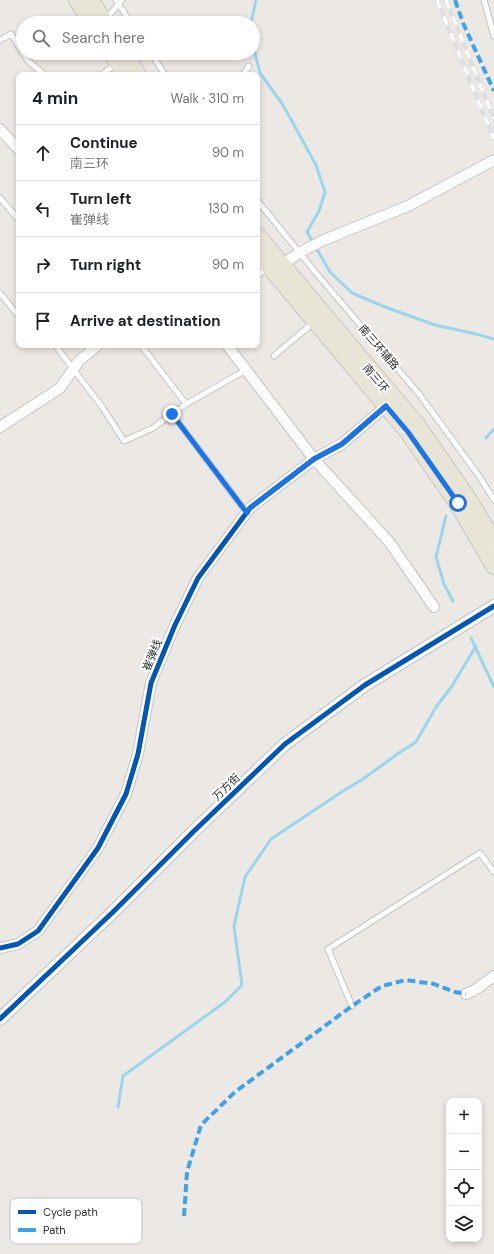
<!DOCTYPE html>
<meta charset="utf-8">
<style>
:root{--surface:#fff;--page:#f6f6f6;--text:#202124;--muted:#757577;--line:#e0e0e0}
body{margin:0;font-family:"DM Sans","Noto Sans SC",sans-serif;background:var(--page);color:var(--text)}
.controls{position:absolute;right:12px;bottom:12px;display:grid;overflow:hidden;border-radius:8px;box-shadow:0 2px 6px #0003}
.controls button{width:36px;height:36px;display:grid;place-items:center;padding:0;border:0;border-bottom:1px solid var(--line);background:var(--surface);color:var(--text);font:20px sans-serif}
.stop{position:absolute;width:12px;height:12px;margin:-9px;border:3px solid #1a73e8;border-radius:50%;background:#fff}
.stop.end{background:#1a73e8;border-color:#fff;box-shadow:0 1px 4px #0008}
.list{margin:0;padding:0;list-style:none}
h2{display:flex;justify-content:space-between;align-items:center;height:52px;margin:0;padding:0 16px;font-size:17px}
h2 small{font-size:13px;font-weight:400;color:var(--muted)}
.list li{display:grid;grid-template-columns:26px 1fr auto;gap:12px;align-items:center;box-sizing:border-box;height:56px;padding:0 16px;border-top:1px solid var(--line)}
.list b{display:block;font-size:15px;white-space:nowrap}
.list p{margin:0;font-size:13px;white-space:nowrap;color:var(--muted)}
.list em{font-size:13px;font-style:normal;color:var(--muted)}
.icon{flex:none;width:22px;height:22px;fill:none;stroke:currentColor;stroke-width:2;stroke-linecap:round;stroke-linejoin:round}
.map{position:relative;flex:none;width:494px;height:1254px;overflow:hidden}
.search{position:absolute;background:var(--surface);box-shadow:0 2px 6px #0003;left:16px;top:16px;width:244px;height:44px;display:flex;align-items:center;gap:10px;box-sizing:border-box;padding:0 14px;border-radius:22px;color:var(--muted);font-size:15px}
.panel{position:absolute;background:var(--surface);box-shadow:0 2px 6px #0003;left:16px;top:72px;width:244px;height:276px;border-radius:8px}
.map>svg:first-child{display:block}
.lines{fill:none;stroke-linecap:round;stroke-linejoin:round}
.stream{stroke:#99d6ec;stroke-width:3}
.service-casing{stroke:#c5c4c5;stroke-width:7}
.minor-casing{stroke:#c5c4c5;stroke-width:12}
.tertiary-casing{stroke:#c5c4c5;stroke-width:14}
.primary-casing{stroke:#c6c5c4;stroke-width:18}
.service{stroke:#fcfcfb;stroke-width:5}
.minor{stroke:#fcfcfb;stroke-width:10}
.tertiary{stroke:#fcfcfb;stroke-width:12}
.primary{stroke:#e8e4d6;stroke-width:16}
.rail-casing{stroke:#dfdfe1;stroke-width:4.5}
.rail{stroke:#fff;stroke-width:3;stroke-dasharray:9;stroke-linecap:butt}
.quiet{stroke:#3ea3eb;stroke-width:4;stroke-dasharray:8 4;stroke-linecap:butt}
.cycleway-casing{stroke:#fff;stroke-width:8}
.cycleway{stroke:#0057b8;stroke-width:5}
.route{stroke:#1a73e8;stroke-width:5}
.labels{text-anchor:middle;stroke-width:4;stroke-linejoin:round;paint-order:stroke}
.street-label{font-size:11px;fill:#2e2e2e;stroke:#fff}
.key{fill:#fff;stroke:#c0c0c0;stroke-width:1}
.key-label{font-size:11px;fill:#2e2e2e}
</style>
<div class="map">
<svg width="494" height="1254" viewBox="0 0 494 1254">
<rect width="100%" height="100%" fill="#ece8e4"/>
<g class="lines">
<path class="stream" d="M251 23 256 0
M253 45 260 73 283 105 316 165 325 192 319 211 307 232 330 272 352 293 385 307 435 325 476 334 494 339
M486 438 494 429
M446 516 436 557 444 584 453 601
M471 638 494 687
M118 1107 123 1076 225 1002 242 985 234 926 245 877 271 839 343 791 363 779 396 755 416 742 436 707 452 686 476 646"/>
<g class="service-casing">
<path id="service" d="M116 0 131 23
M484 0 494 36
M106 19 122 0
M0 40 11 34 23 53
M23 53 28 61 45 75
M151 53 165 75
M101 75 116 64
M243 75 249 66
M0 198 19 220
M257 200 316 273 419 394 479 476 494 500
M257 276 268 267
M0 293 16 313 19 315
M55 345 103 408 124 441 153 428 186 404
M141 345 186 404 246 370
M274 356 314 322
M172 414 247 513
M352 1006 328 949 480 853 494 872"/>
</g>
<g class="minor-casing">
<path id="minor" d="M0 129 19 150
M282 264 306 249 324 240 408 206 494 160
M227 345 314 459 390 543 434 607
M0 427 60 388 79 361 98 345
M0 948 18 944 38 931 98 848 126 794 138 754 151 683 175 625 198 578 250 508 314 459 342 444 386 406
M466 994 475 990 494 976"/>
</g>
<g class="tertiary-casing">
<path id="tertiary" d="M0 1019 113 912 193 832 285 744 365 685 494 606"/>
</g>
<g class="primary-casing">
<path id="primary" d="M77 0 92 23
M91 0 105 23
M111 53 125 75
M124 53 138 75
M257 235 417 425 467 497 494 541
M257 252 408 432 457 503 494 566"/>
</g>
<use href="#service" class="service"/>
<use href="#minor" class="minor"/>
<use href="#tertiary" class="tertiary"/>
<use href="#primary" class="primary"/>
<g class="rail-casing">
<path id="rail" d="M437 0 494 139
M446 0 494 119"/>
</g>
<use href="#rail" class="rail"/>
<path class="quiet" d="M455 0 463 23 494 91
M184 1216 187 1172 201 1125 235 1092 352 1006 382 986 406 980 434 984 455 992 466 994"/>
<g class="cycleway-casing">
<path id="cycleway" d="M0 948 18 944 38 931 98 848 126 794 138 754 151 683 175 625 198 578 250 508 314 459 342 444 386 406
M0 1019 113 912 193 832 285 744 365 685 494 606"/>
</g>
<use href="#cycleway" class="cycleway"/>
</g>
<g class="lines">
<path class="route" d="M172 414 247 513 250 508 314 459 342 444 386 406 408 432 458 503"/>
</g>
<g class="labels">
<g class="street-label">
<text transform="translate(379 347) rotate(49)" y="4">南三环辅路</text>
<text transform="translate(376 378) rotate(50)" y="4">南三环</text>
<text transform="translate(152 655) rotate(-68)" y="4">崔弹线</text>
<text transform="translate(226 787) rotate(-44)" y="4">万方街</text>
</g>
</g>
<rect x="10" y="1198" width="132" height="46" rx="6" class="key"/>
<rect x="18" y="1210" width="18" height="4" fill="#0057b8"/>
<rect x="18" y="1228" width="18" height="4" fill="#3ea3eb"/>
<g class="key-label">
<text x="43" y="1216">Cycle path</text>
<text x="43" y="1234">Path</text>
</g>
</svg>
<div class="controls">
<button>+</button>
<button>−</button>
<button><svg class="icon" aria-label="locate" viewBox="0 0 24 24"><circle cx="12" cy="12" r="6"/><path d="M12 2v4M12 18v4M2 12h4M18 12h4"/></svg></button>
<button><svg class="icon" aria-label="layers" viewBox="0 0 24 24"><path d="M12 4l9 5-9 5-9-5zM3 14l9 5 9-5"/></svg></button>
</div>
<div class="stop" style="left:458px;top:503px"></div>
<div class="stop end" style="left:172px;top:414px"></div>
<div class="search"><svg class="icon" aria-label="search" viewBox="0 0 24 24"><circle cx="10" cy="10" r="6"/><path d="M15 15l6 6"/></svg>Search here</div>
<section class="panel">
<h2>4 min<small>Walk · 310 m</small></h2>
<ul class="list">
<li><svg class="icon" aria-label="ahead" viewBox="0 0 24 24"><path d="M12 20V5M6 11l6-6 6 6"/></svg><div><b>Continue</b><p>南三环</p></div><em>90 m</em></li>
<li><svg class="icon" aria-label="left" viewBox="0 0 24 24"><path d="M17 20v-9H6M10 6l-5 5 5 5"/></svg><div><b>Turn left</b><p>崔弹线</p></div><em>130 m</em></li>
<li><svg class="icon" aria-label="right" viewBox="0 0 24 24"><path d="M7 20v-9h11M14 6l5 5-5 5"/></svg><div><b>Turn right</b></div><em>90 m</em></li>
<li><svg class="icon" aria-label="arrive" viewBox="0 0 24 24"><path d="M6 21V4h12l-3 4 3 4H6"/></svg><div><b>Arrive at destination</b></div></li>
</ul>
</section>
</div>
